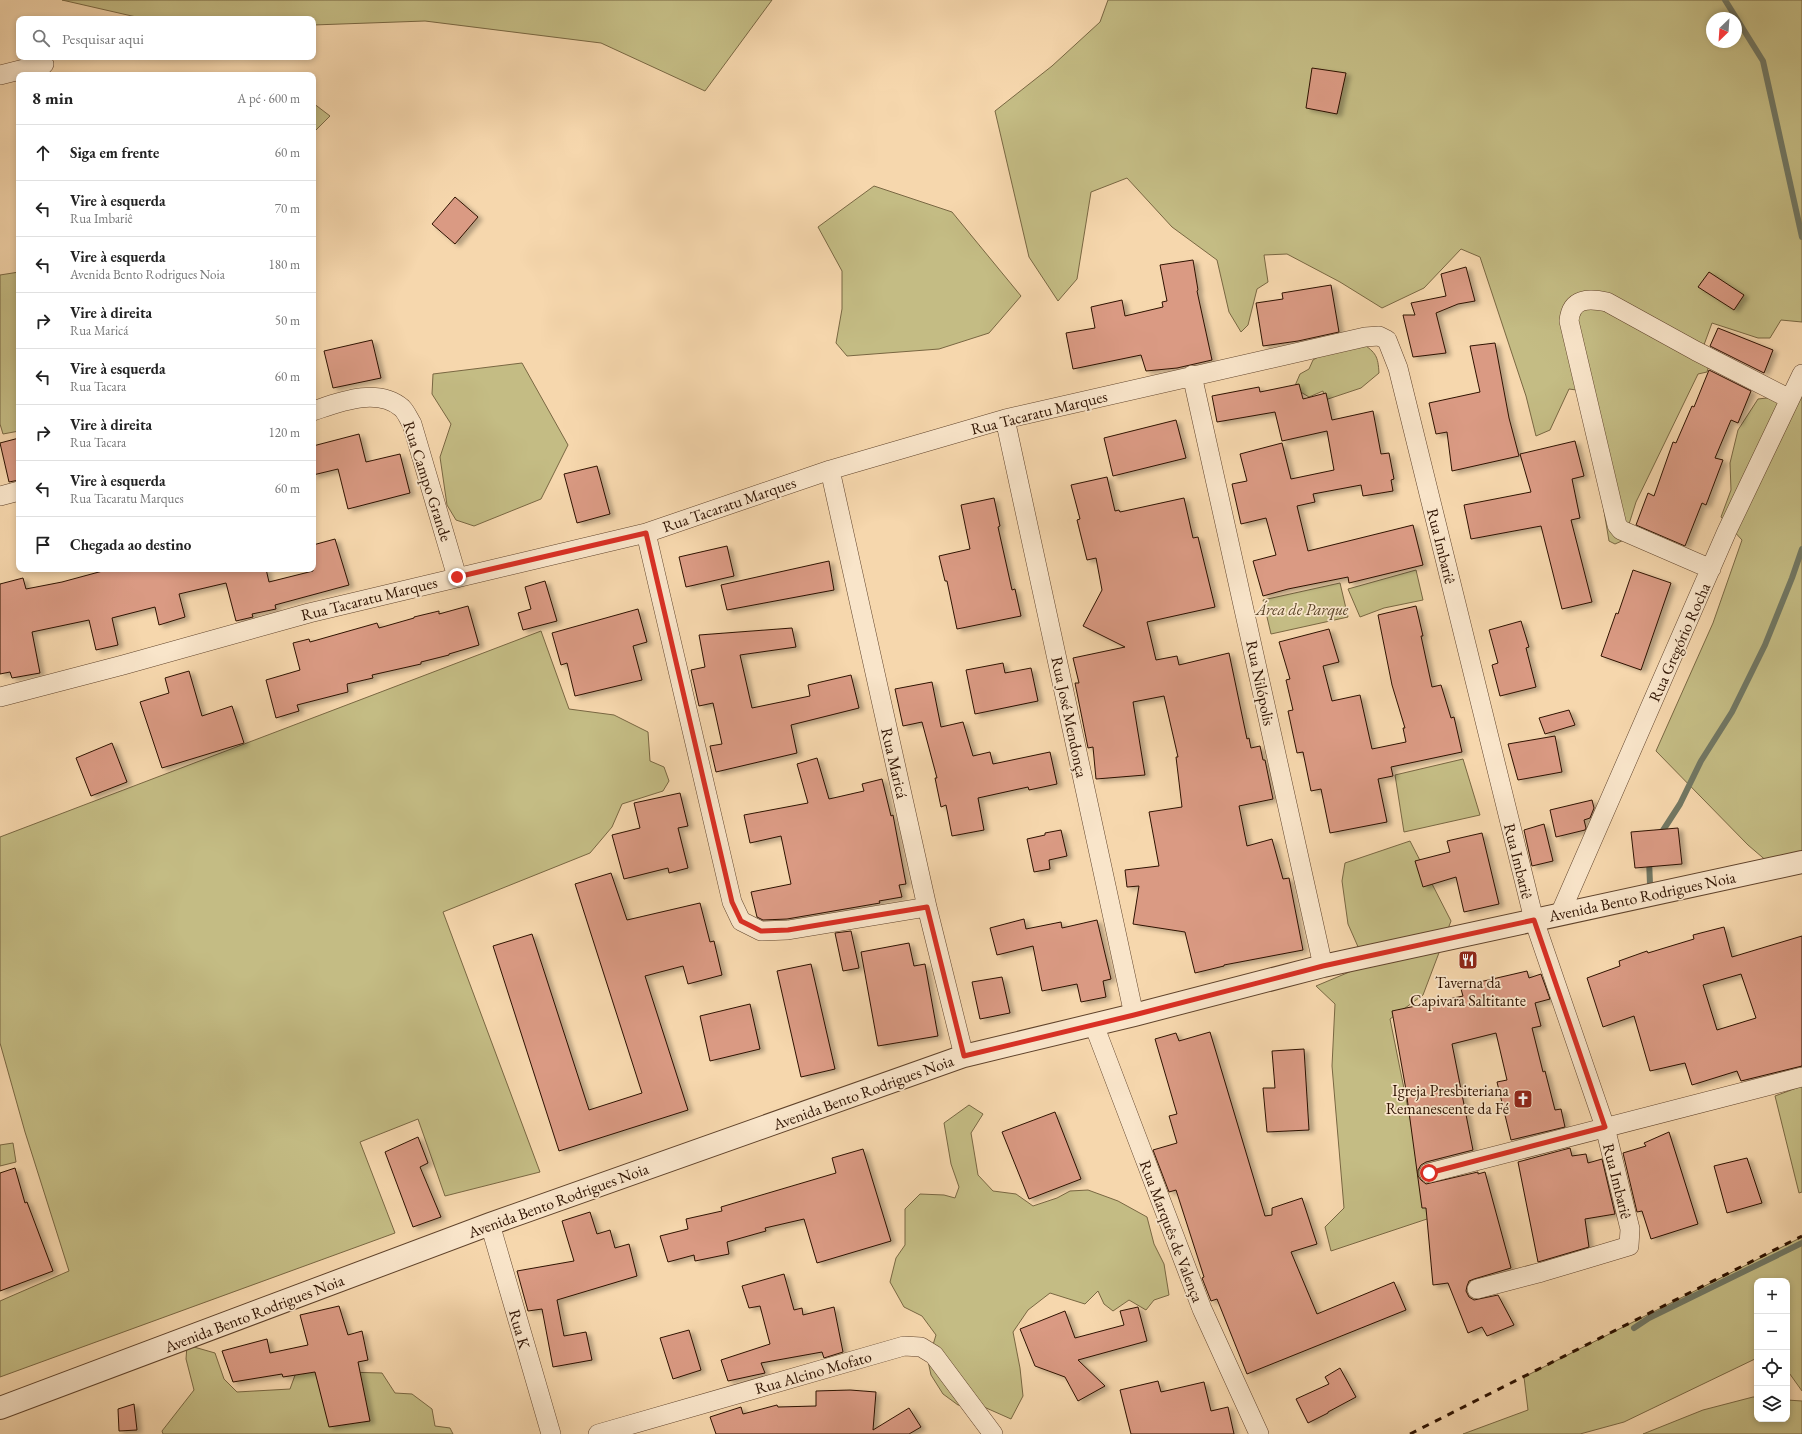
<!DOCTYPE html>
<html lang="pt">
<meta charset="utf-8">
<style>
:root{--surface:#fff;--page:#f2f2f2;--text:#222;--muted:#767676;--line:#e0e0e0}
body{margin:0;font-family:"EB Garamond",serif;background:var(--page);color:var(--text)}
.controls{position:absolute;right:12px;bottom:12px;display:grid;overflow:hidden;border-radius:8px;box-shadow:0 2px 6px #0003}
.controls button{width:36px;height:36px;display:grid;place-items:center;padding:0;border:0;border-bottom:1px solid var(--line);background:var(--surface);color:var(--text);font:20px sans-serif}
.compass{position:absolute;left:1706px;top:12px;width:36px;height:36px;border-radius:50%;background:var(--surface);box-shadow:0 2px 6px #0003;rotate:205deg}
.stop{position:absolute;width:12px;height:12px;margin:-9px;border:3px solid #d93025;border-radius:50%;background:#fff}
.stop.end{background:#d93025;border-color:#fff;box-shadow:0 1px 4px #0008}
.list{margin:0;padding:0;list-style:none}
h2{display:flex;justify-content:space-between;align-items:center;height:52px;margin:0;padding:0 16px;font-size:17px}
h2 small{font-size:13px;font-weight:400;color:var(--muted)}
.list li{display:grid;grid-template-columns:26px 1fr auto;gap:12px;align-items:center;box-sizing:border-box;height:56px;padding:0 16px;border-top:1px solid var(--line)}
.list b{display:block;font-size:15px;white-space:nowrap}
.list p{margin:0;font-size:13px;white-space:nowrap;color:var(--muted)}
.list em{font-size:13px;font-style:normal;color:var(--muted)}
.icon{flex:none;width:22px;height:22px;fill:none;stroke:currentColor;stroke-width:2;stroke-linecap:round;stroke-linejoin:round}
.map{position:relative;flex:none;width:1802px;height:1434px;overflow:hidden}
.search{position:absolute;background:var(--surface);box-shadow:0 2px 6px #0003;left:16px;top:16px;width:300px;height:44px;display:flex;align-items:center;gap:10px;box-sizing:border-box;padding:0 14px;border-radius:8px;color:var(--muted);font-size:15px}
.panel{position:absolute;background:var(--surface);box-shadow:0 2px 6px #0003;left:16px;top:72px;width:300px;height:500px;border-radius:8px}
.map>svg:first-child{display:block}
.green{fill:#c4bc84;stroke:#796742;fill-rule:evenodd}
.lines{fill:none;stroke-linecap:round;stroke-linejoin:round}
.stream{stroke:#717763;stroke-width:6}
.building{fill:#da9a83;stroke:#2e1200;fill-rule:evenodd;filter:url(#shadow)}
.minor-casing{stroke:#60432b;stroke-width:20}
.tertiary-casing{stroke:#60432b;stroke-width:24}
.minor{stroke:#f9e5ca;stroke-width:19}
.tertiary{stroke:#f9e5ca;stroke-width:22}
.rail{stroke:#2e1200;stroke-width:3;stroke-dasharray:7 7;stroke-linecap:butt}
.route{stroke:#d93025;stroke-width:5}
.labels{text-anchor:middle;stroke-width:3.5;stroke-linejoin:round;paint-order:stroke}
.street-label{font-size:16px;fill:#2e1200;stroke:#f9e5ca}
.park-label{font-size:16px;font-style:italic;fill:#5b4528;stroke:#f9e5ca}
.poi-label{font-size:16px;fill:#2e1200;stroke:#f9e5ca}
</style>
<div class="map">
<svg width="1802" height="1434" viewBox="0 0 1802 1434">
<defs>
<filter id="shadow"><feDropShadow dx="4.5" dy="2.5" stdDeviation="2" flood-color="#0004"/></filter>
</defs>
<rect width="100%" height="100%" fill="#f6d7ad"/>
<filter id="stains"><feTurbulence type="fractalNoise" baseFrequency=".005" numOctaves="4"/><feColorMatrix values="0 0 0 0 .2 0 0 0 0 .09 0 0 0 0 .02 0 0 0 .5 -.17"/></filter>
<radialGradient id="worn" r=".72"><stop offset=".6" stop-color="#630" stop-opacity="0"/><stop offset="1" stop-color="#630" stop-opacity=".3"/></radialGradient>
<path class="green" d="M62 0H772L705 91 601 43 425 21 313 25V19H145Z
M1108 0H1802V322L1781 320 1770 338H1758L1712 323 1701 353 1709 365 1707 372 1698 374 1636 502 1624 540 1615 544 1609 541 1584 391 1569 389 1550 430 1536 436 1526 396 1480 257 1461 249 1424 288 1382 308 1340 282 1287 254 1264 255 1268 282 1257 289 1248 325 1241 332 1229 312 1217 260 1172 227 1127 178 1091 192 1077 279 1058 301 1029 257 995 111 1052 66 1100 22ZM1712 18H1736V42H1712Z
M313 103 330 116 313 133Z
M874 186 952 212 1021 296 989 333 939 349 847 356 836 343 842 309V271L818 227Z
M19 272V431L3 434 0 424V275Z
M1362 343C1376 353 1378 356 1379 373L1361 388 1325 400 1323 391 1309 397 1294 388 1300 374 1309 369 1313 360 1325 353Z
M522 363 568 445 541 499 474 526 456 520 447 505 440 457 451 424 432 394 433 374Z
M1802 394V856L1769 863 1748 845 1656 751 1713 623 1742 540 1721 517 1731 490 1730 463 1738 430 1758 399Z
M1416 570 1423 600 1384 608 1360 617 1348 589Z
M1340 583 1348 617 1271 634 1263 600Z
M541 631 569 709 614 715 648 732 650 761 664 767 669 781 663 791 622 804 612 827 590 853 443 912 540 1172 445 1196 418 1119 360 1142 395 1233 0 1377V1301L69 1271 25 1132 0 1043V837Z
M1463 759 1480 815 1404 832 1395 775Z
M1410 841 1451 921 1423 995 1390 1019 1430 1218 1331 1251 1325 1227 1344 1208 1332 1066 1335 1004 1316 986 1366 965 1348 924 1342 881 1345 863Z
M1802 1086V1192L1799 1193 1775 1096Z
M969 1105 983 1114 971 1133 978 1175 993 1191 1016 1194 1033 1206 1057 1198 1070 1191 1088 1190 1118 1201 1147 1217 1154 1244 1164 1264 1169 1295 1154 1300 1146 1310 1129 1300 1113 1311 1104 1304 1098 1291 1085 1304 1050 1293 1028 1310 1013 1332 1020 1368 1023 1396 1011 1419 984 1407 958 1405 943 1394 931 1375 928 1361 936 1335 922 1316 904 1307 890 1282 896 1258 905 1245V1209L920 1194 944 1195 955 1198 959 1187 951 1164 944 1123Z
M13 1143 16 1162 0 1166V1145Z
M1802 1237V1391L1787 1370V1281H1757V1358L1624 1422 1580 1434H1463L1528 1410 1524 1377Z
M187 1345 215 1353 224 1379 237 1392 290 1389 298 1367 343 1372 382 1373 395 1393 412 1394 432 1409 435 1426 450 1428 453 1434H163L162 1431 194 1390 186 1359Z
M1753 1397H1757V1419H1787V1400L1802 1401V1434H1643L1703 1410Z"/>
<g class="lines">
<path class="stream" d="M1725 0 1763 61 1802 237
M1660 835 1680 804 1701 761 1732 712 1765 645 1792 578 1802 549
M1649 860 1650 884
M1634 1328 1649 1318 1802 1243"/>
</g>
<path class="building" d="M1312 68 1346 73 1337 114 1306 108Z
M455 197 478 217 455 244 432 224Z
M1193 260 1198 290 1197 291 1212 360 1177 368 1146 371 1141 355 1073 369 1066 333 1095 328 1091 307 1122 300 1125 316 1163 307 1162 302 1167 301 1160 265Z
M1466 267 1475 301 1458 304 1436 313 1446 353 1413 357 1403 315H1415L1411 303 1446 296 1441 274Z
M1709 272 1744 295 1734 310 1698 287Z
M1331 285 1339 332 1298 341 1263 346 1256 303 1283 299 1282 293Z
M1718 328 1773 350 1764 373 1710 346Z
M372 340 381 378 333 388 324 351Z
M1495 343 1509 418 1519 456 1452 471 1447 432 1436 434 1429 403 1480 392 1470 346Z
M1709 370 1751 391 1738 423 1731 420 1715 458 1723 460 1706 505 1702 503 1685 546 1636 525 1648 493 1654 496 1673 442 1676 443 1692 406 1694 407Z
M1299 384 1303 399 1326 393 1332 420 1373 411 1381 454 1389 453 1394 479 1391 480 1393 491 1363 496 1361 485 1313 494 1315 502 1297 506 1308 551 1413 525 1423 565 1349 583 1348 577 1288 589 1263 596 1253 561 1276 555 1266 518 1241 524 1232 484 1247 481 1240 454 1282 443 1291 479 1334 470 1327 431 1282 441 1275 412 1217 422 1212 396 1259 387 1260 392Z
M1176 420 1186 458 1113 476 1104 438Z
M359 434 366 462 400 454 410 493 348 509 338 469 313 475V446Z
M19 438V480L9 482 0 443Z
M1575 441 1584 476 1572 479 1580 518 1571 520 1592 602 1562 609 1541 526 1471 539 1464 505 1531 492 1520 454Z
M597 466 610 514 577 523 564 474Z
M1107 477 1115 511 1119 510 1120 512 1184 498 1193 538 1198 537 1215 607 1147 622 1156 660 1177 656 1179 665 1229 653 1247 739 1249 738 1251 748 1260 746 1263 760H1265L1273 799 1239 806 1247 846 1272 839 1283 879 1289 878 1303 950 1224 965V966L1195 973 1185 932 1133 924 1139 886 1127 887 1125 870 1159 866 1149 812 1182 807 1176 757H1178L1164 696 1133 702 1145 775 1096 779 1093 747 1088 748 1075 683H1079L1073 658 1125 647 1083 626 1102 590 1096 558 1087 560 1077 520 1080 519 1071 485Z
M994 498 1000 526 998 527 1012 590 1015 589 1021 616 957 629 947 581H945L939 556 970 549 961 505Z
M335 539 349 585 275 605 276 609 252 614 253 617 236 621 226 583 179 594 185 617 159 625 155 607 112 618 118 645 96 650 89 620 32 632 40 673 12 678 10 672 0 674V584L23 578 26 589 62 582 110 569H266L269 582 313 571V545Z
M727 546 734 576 686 587 679 557Z
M829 561 834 590 727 610 721 585Z
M1633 570 1671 583 1641 670 1601 656 1616 613 1618 614Z
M545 581 557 621 523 630 518 613 531 609 525 587Z
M468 606 479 645 449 654V655L421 662V664L372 675 373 678 347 684 348 692 297 705 299 711 276 718 266 680 300 670 293 643 309 639 310 642 377 623 379 628 414 618V617L439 611V614Z
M1416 606 1423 636H1421L1432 687 1441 685 1451 718 1454 717 1462 752 1391 767 1393 776 1378 779 1387 822 1330 833 1321 789 1311 791 1303 752 1297 753 1288 711 1293 710 1286 680 1290 679 1279 642 1329 629 1339 662 1323 666 1332 701 1360 695 1372 749 1406 742 1403 728H1405L1392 685 1378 615Z
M638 609 647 642 633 646 642 680 575 696 567 663 561 665 552 633Z
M1521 621 1529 647 1526 648 1536 687 1500 696 1492 665 1498 663 1489 630Z
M792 628 796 647 740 655 752 708 810 696 808 685 851 675 859 708 791 725 797 753 716 772 710 746 722 744 713 703 699 706 691 670 705 667 699 635Z
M1003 663 1005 673 1031 668 1038 701 975 714 966 670Z
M189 671 202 716 232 706 244 743 162 768 140 702 169 693 165 678Z
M932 682 941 727 963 722 973 756 990 752 993 764 1050 752 1057 784 1029 790 1028 787 978 798 984 830 952 836 946 805 941 807 935 778H937L922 722 903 726 895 689Z
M1569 710 1575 725 1545 734 1539 718Z
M1555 736 1562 772 1518 780 1508 744Z
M112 743 127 782 91 796 76 758Z
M817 758 829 799 864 791 862 784 882 779 891 816 893 815 906 884 899 885 902 897 879 901 880 903 787 919 763 920 757 917 751 892 791 884 781 836 750 843 744 815 808 803 797 764Z
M680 793 688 826 678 828 688 868 669 873 668 868 624 879 612 835 640 828 634 803Z
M1592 800 1594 808 1590 818 1584 820 1586 828 1585 830 1556 837 1550 810Z
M1544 824 1553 861 1532 866 1524 830Z
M1678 828 1682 864 1635 868 1631 832Z
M1061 830 1067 856 1049 860 1050 869 1034 872 1027 839 1045 835V833Z
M1482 833 1499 904 1464 912 1456 877 1423 887 1415 861 1450 852 1447 841Z
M611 873 627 920 700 903 710 942 714 941 722 975 688 984 683 966 645 976 688 1110 559 1151 493 946 532 934 589 1110 642 1093 575 884Z
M1024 919 1026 929 1061 922 1062 928 1097 920 1111 979 1103 981 1106 997 1081 1002 1077 984 1042 991 1033 946 997 955 990 928Z
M1724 927 1732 957 1802 936V1066L1741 1081 1737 1071 1692 1085 1685 1063 1650 1071 1634 1016 1603 1027 1587 978 1620 966 1619 961 1647 951 1648 953 1694 939 1693 935ZM1741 974 1756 1018 1717 1030 1703 985Z
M851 931 859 968 843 971 835 933Z
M909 943 914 966 925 964 938 1036 878 1046 861 952Z
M811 964 835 1069 801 1077 777 971Z
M1527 971 1529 978 1541 974 1550 999 1535 1003 1541 1026 1532 1028 1543 1072 1545 1071 1555 1110 1561 1109 1565 1127 1511 1140 1497 1082 1507 1080 1496 1033 1452 1044 1473 1150 1426 1162 1421 1165 1418 1170V1176L1421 1180 1426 1184 1478 1172V1174L1485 1172 1511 1268 1474 1279 1469 1281 1467 1286 1466 1291 1469 1297 1474 1300 1498 1295 1514 1325 1487 1336 1482 1327 1468 1333 1448 1283 1433 1285 1426 1208H1422L1406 1090 1392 1011 1463 996 1461 989 1471 987V984Z
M1002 977 1010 1013 980 1019 972 982Z
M750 1004 760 1049 710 1061 700 1016Z
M1210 1032 1265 1216 1272 1215V1208L1302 1198 1317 1244 1291 1252 1317 1314 1394 1282 1406 1310 1247 1374 1217 1299 1211 1301 1202 1278 1204 1277 1176 1190 1169 1192 1153 1150 1177 1143 1169 1116 1177 1114 1155 1039 1176 1033 1179 1041Z
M1304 1049 1309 1130 1267 1132 1263 1088H1275L1272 1051Z
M1055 1112 1081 1179 1029 1199 1002 1132Z
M1669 1132 1698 1224 1651 1239 1642 1211 1637 1212 1623 1153 1646 1146 1644 1143Z
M418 1137 428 1163 420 1167 441 1217 413 1227 385 1152Z
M1570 1148 1572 1156 1586 1154 1588 1163 1602 1159 1615 1214 1585 1219 1589 1247 1538 1262 1518 1162Z
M863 1149 891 1241 817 1263 804 1219 765 1228 766 1231 727 1242 729 1254 695 1261 694 1255 668 1262 660 1236 688 1229 686 1219 722 1211 721 1207 836 1173 832 1158Z
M1747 1158 1762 1203 1727 1213 1714 1166Z
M15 1168 25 1203 27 1202 53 1271 0 1291V1173Z
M590 1212 597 1234 610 1230 615 1248 629 1244 637 1276 557 1300 564 1336 586 1332 592 1360 553 1367 542 1309 528 1311 517 1271 574 1261 562 1221Z
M784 1274 794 1310 802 1308 803 1315 834 1307 843 1352 824 1358 822 1352 761 1363 765 1373 728 1381 721 1360 770 1344 760 1306 749 1308 742 1286Z
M339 1306 348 1335 362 1331 368 1360 358 1362 370 1421 329 1427 315 1372 283 1377 282 1374 233 1382 222 1351 267 1339 270 1353 308 1345 300 1315Z
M1138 1307 1147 1341 1078 1360 1105 1386 1078 1401 1065 1377 1035 1366 1020 1329 1065 1311 1075 1338 1124 1325 1120 1311Z
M689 1330 701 1370 673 1379 660 1338Z
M1340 1368 1356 1397 1328 1412V1413L1308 1423 1296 1399 1329 1384 1325 1377Z
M1158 1381 1161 1392 1204 1382 1211 1411 1228 1407 1234 1434H1131L1120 1390Z
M850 1390 876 1392 873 1430 909 1408 921 1427 909 1434H716L710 1417 741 1407 743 1414 777 1405 778 1407 816 1406V1391Z
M134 1404 137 1430 119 1431 118 1409Z"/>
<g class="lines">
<g class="minor-casing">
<path id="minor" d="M0 75 44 64
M1192 375 1323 966
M313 411C340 402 377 387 402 408 406 412 409 419 412 424L457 577
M1005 419 1134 1015
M830 470 927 907 964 1056
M0 496 19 491
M646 533 732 902 741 921 761 931 788 930 927 907
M1711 569 1621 530 1617 525 1569 321C1571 298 1588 298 1607 302L1696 351 1790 399
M0 697 123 665 309 613 646 533 830 470 1005 419 1365 337 1379 336 1387 340 1398 368 1534 920 1605 1127 1630 1229 1629 1246 1542 1272 1477 1289
M1560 914 1727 531 1802 374
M1094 1025 1202 1309 1259 1434
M1429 1173 1802 1077
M490 1224 551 1434
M598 1434 904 1346 921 1347 934 1355 993 1434"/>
</g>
<g class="tertiary-casing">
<path id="tertiary" d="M0 1408 490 1224 964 1056 1134 1015 1323 966 1802 862"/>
</g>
<use href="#minor" class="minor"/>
<use href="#tertiary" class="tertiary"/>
<path class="rail" d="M1410 1434 1802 1236"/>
</g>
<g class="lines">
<path class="route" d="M457 577 646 533 732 902 741 921 761 931 788 930 927 907 964 1056 1134 1015 1323 966 1534 920 1605 1127 1429 1173"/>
</g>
<defs>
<g id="restaurant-square" transform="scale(1)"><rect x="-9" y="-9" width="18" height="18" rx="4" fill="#8f2418" stroke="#f9e5ca"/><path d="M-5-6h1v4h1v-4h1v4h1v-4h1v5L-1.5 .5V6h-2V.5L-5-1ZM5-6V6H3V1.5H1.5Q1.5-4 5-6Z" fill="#fff"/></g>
<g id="church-square" transform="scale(1)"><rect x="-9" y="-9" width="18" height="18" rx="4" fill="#8f2418" stroke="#f9e5ca"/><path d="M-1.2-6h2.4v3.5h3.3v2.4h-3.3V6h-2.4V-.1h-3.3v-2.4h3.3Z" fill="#fff"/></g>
</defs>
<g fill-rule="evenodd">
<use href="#restaurant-square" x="1468" y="960"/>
<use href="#church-square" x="1523" y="1099"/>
</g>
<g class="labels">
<g class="street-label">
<text transform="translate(1039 412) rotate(-14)" y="6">Rua Tacaratu Marques</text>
<text transform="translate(428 481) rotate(72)" y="6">Rua Campo Grande</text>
<text transform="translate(729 504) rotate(-19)" y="6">Rua Tacaratu Marques</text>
<text transform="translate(1442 546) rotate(76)" y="6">Rua Imbariê</text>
<text transform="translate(369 598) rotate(-14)" y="6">Rua Tacaratu Marques</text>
<text transform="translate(1679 642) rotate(-66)" y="6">Rua Gregório Rocha</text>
<text transform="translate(1261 683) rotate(78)" y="6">Rua Nilópolis</text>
<text transform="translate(1070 717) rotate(78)" y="6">Rua José Mendonça</text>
<text transform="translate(895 763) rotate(77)" y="6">Rua Maricá</text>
<text transform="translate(1519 861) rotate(76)" y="6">Rua Imbariê</text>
<text transform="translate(1642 896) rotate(-12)" y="6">Avenida Bento Rodrigues Noia</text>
<text transform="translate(863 1092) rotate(-20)" y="6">Avenida Bento Rodrigues Noia</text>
<text transform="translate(1618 1181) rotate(76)" y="6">Rua Imbariê</text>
<text transform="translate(558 1200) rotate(-20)" y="6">Avenida Bento Rodrigues Noia</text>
<text transform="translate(1172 1231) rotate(69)" y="6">Rua Marquês de Valença</text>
<text transform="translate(254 1313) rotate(-21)" y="6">Avenida Bento Rodrigues Noia</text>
<text transform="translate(520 1329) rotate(74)" y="6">Rua K</text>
<text transform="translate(813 1372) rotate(-16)" y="6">Rua Alcino Mofato</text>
</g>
<g class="park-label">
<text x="1302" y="615">Área de Parque</text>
</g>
<g class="poi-label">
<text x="1468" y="988">Taverna da<tspan x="1468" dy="18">Capivara Saltitante</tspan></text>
<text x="1509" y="1096" text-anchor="end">Igreja Presbiteriana<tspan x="1509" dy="18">Remanescente da Fé</tspan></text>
</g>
</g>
<rect width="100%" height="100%" filter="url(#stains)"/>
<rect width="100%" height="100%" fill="url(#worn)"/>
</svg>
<div class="controls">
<button>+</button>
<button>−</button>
<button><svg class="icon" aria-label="locate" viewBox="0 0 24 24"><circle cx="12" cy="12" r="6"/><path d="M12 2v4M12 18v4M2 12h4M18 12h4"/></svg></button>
<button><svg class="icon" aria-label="layers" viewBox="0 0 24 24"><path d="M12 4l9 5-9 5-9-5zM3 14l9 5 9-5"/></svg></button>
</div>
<svg class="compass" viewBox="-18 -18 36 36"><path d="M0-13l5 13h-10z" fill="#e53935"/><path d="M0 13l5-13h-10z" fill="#767676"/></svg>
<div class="stop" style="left:1429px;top:1173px"></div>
<div class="stop end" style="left:457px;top:577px"></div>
<div class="search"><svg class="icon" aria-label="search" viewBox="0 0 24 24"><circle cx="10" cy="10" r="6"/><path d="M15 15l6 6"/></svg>Pesquisar aqui</div>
<section class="panel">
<h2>8 min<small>A pé · 600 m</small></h2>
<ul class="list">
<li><svg class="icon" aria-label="ahead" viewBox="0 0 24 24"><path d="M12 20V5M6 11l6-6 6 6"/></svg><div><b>Siga em frente</b></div><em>60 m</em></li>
<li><svg class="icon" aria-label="left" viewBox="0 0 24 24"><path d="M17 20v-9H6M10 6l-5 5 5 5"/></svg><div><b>Vire à esquerda</b><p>Rua Imbariê</p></div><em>70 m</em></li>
<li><svg class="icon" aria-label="left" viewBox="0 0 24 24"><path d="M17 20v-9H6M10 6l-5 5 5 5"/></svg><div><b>Vire à esquerda</b><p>Avenida Bento Rodrigues Noia</p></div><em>180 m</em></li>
<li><svg class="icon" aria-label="right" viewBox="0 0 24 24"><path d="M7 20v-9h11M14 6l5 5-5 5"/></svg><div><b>Vire à direita</b><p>Rua Maricá</p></div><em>50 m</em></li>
<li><svg class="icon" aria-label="left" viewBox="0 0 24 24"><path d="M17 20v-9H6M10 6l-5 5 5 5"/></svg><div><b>Vire à esquerda</b><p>Rua Tacara</p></div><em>60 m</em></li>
<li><svg class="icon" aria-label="right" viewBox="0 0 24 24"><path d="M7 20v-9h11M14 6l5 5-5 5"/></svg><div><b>Vire à direita</b><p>Rua Tacara</p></div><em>120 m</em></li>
<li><svg class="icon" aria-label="left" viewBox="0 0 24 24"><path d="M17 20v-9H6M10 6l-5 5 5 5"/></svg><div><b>Vire à esquerda</b><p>Rua Tacaratu Marques</p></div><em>60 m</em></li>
<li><svg class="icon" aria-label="arrive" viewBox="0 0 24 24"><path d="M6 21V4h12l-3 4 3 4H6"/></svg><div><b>Chegada ao destino</b></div></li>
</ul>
</section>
</div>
